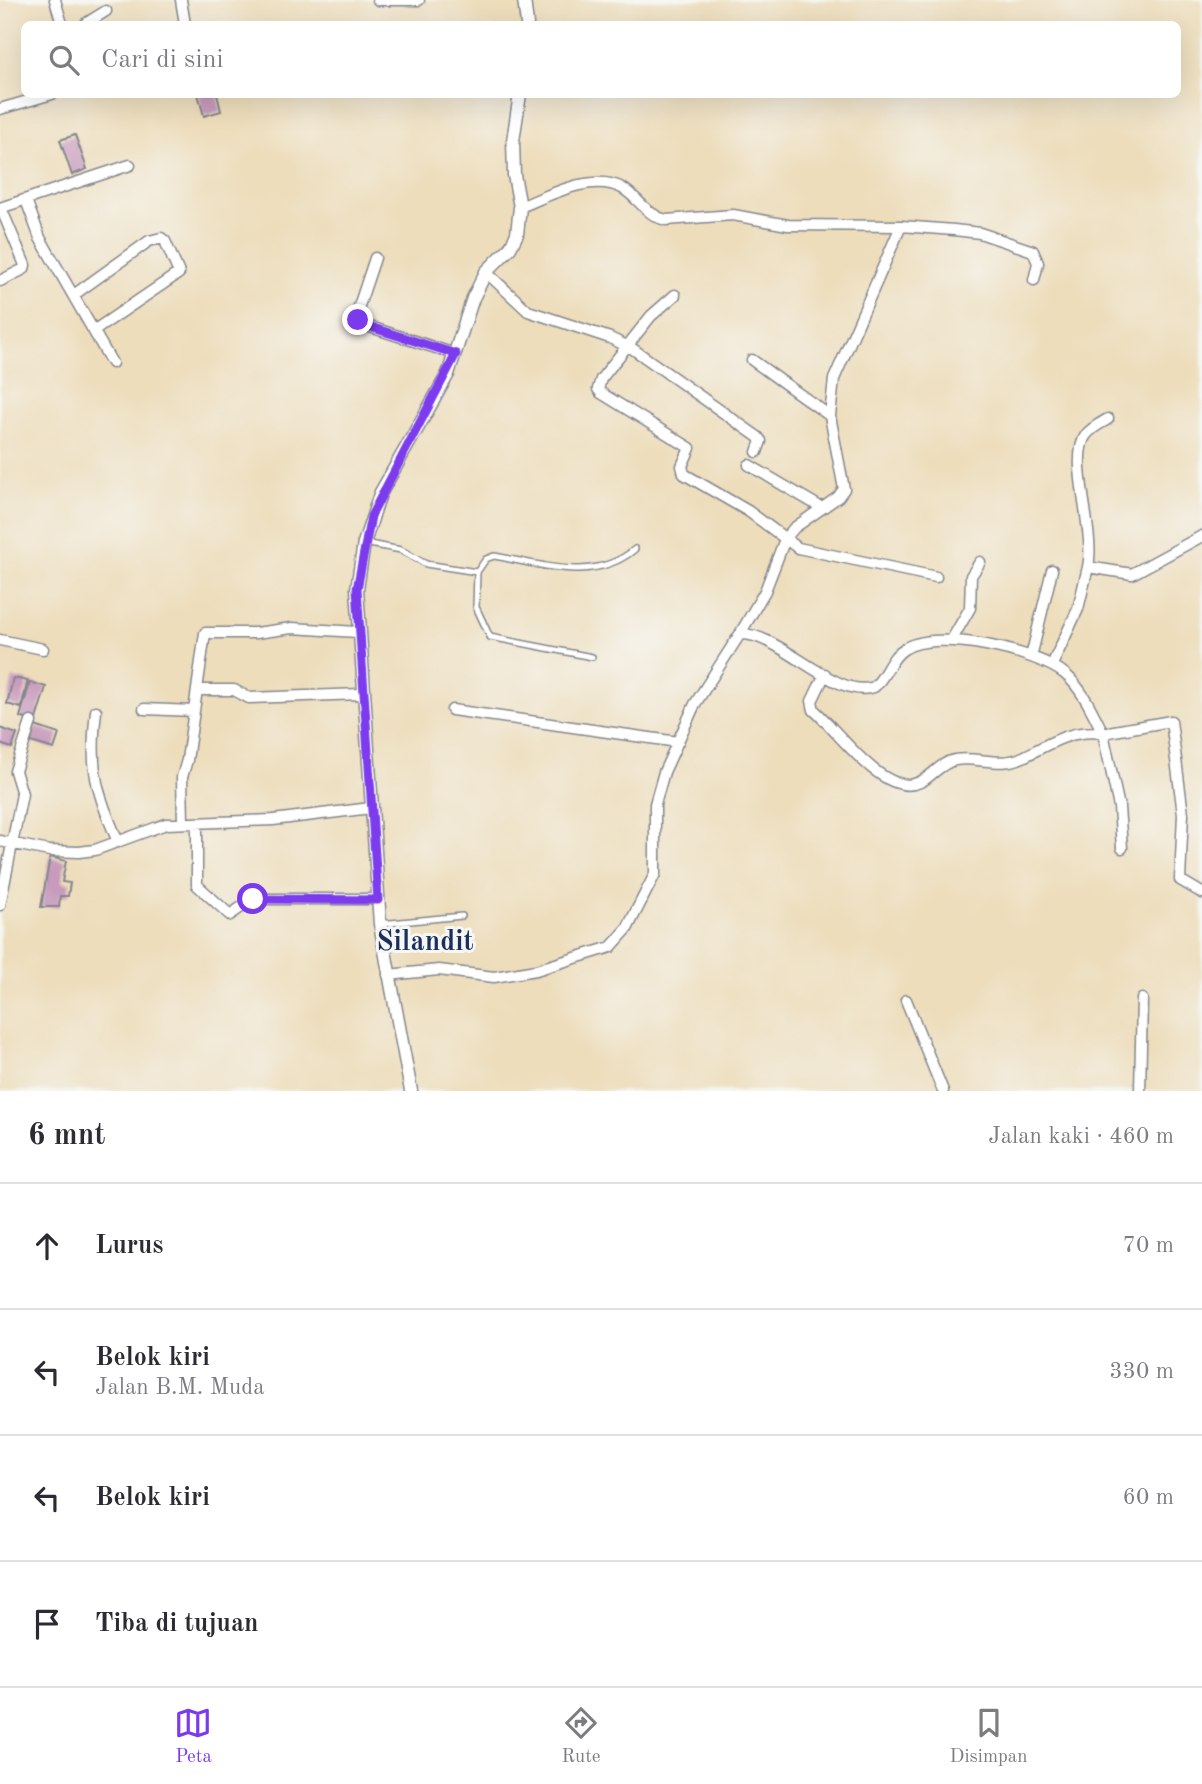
<!DOCTYPE html>
<html lang="id">
<meta charset="utf-8">
<style>
:root{--surface:#fff;--page:#f7f7f7;--text:#2b2b33;--muted:#7c7c81;--line:#e1e1e2;--accent:#7c3aed}
body{margin:0;font-family:"Old Standard TT",serif;background:var(--page);color:var(--text)}
.stop{position:absolute;width:21px;height:21px;margin:-16px;border:5px solid #7c3aed;border-radius:50%;background:#fff}
.stop.end{background:#7c3aed;border-color:#fff;box-shadow:0 2px 7px #0008}
.list{margin:0;padding:0;list-style:none}
h2{display:flex;justify-content:space-between;align-items:center;height:91px;margin:0;padding:0 28px;font-size:30px}
h2 small{font-size:23px;font-weight:400;color:var(--muted)}
.list li{display:grid;grid-template-columns:46px 1fr auto;gap:21px;align-items:center;box-sizing:border-box;height:126px;padding:0 28px;border-top:2px solid var(--line)}
.list b{display:block;font-size:26px;white-space:nowrap}
.list p{margin:0;font-size:23px;white-space:nowrap;color:var(--muted)}
.list em{font-size:23px;font-style:normal;color:var(--muted)}
.icon{flex:none;width:38px;height:38px;fill:none;stroke:currentColor;stroke-width:2;stroke-linecap:round;stroke-linejoin:round}
.map{position:relative;flex:none;width:1202px;height:1091px;overflow:hidden}
.search{position:absolute;background:var(--surface);box-shadow:0 7px 28px #0002;left:21px;right:21px;top:21px;height:77px;display:flex;align-items:center;gap:18px;box-sizing:border-box;padding:0 24px;border-radius:10px;color:var(--muted);font-size:26px}
.sheet{height:595px;background:var(--surface)}
nav{display:flex;justify-content:space-around;align-items:center;box-sizing:border-box;height:98px;border-top:2px solid var(--line);background:var(--surface);font-size:19px;color:var(--muted)}
nav a{display:grid;justify-items:center;gap:4px}
nav .on{color:var(--accent)}
.map>svg:first-child{display:block}
.building{fill:#c89abd}
.lines{fill:none;stroke-linecap:round;stroke-linejoin:round}
.service-casing{stroke:#84868c;stroke-width:8}
.minor-casing{stroke:#84868c;stroke-width:13}
.tertiary-casing{stroke:#84868c;stroke-width:15}
.service{stroke:#fff;stroke-width:5}
.minor{stroke:#fff;stroke-width:10}
.tertiary{stroke:#fff;stroke-width:12}
.route{stroke:#7c3aed;stroke-width:9}
.labels{text-anchor:middle;stroke-width:6;stroke-linejoin:round;paint-order:stroke}
.quarter-label{font-size:28px;font-weight:bold;fill:#1b2f5e;stroke:#f6f6f2}
</style>
<div class="map">
<svg width="1202" height="1091" viewBox="0 0 1202 1091">
<rect width="100%" height="100%" fill="#f6f6f2"/>
<filter id="ink" filterUnits="userSpaceOnUse"><feTurbulence type="fractalNoise" baseFrequency=".0143" numOctaves="2"/><feDisplacementMap in="SourceGraphic" scale="14" xChannelSelector="R" yChannelSelector="G"/><feConvolveMatrix kernelMatrix="1 2 1 2 8 2 1 2 1" color-interpolation-filters="sRGB"/></filter>
<filter id="wash" filterUnits="userSpaceOnUse"><feTurbulence type="fractalNoise" baseFrequency=".00686" numOctaves="4" result="noise"/><feDisplacementMap in="SourceGraphic" scale="28" xChannelSelector="R" yChannelSelector="G"/><feGaussianBlur stdDeviation="1.57" result="paint"/><feColorMatrix in="noise" values="0 0 0 0 0 0 0 0 0 0 0 0 0 0 0 0 0 1.4 0 .05"/><feComposite in="paint" operator="in"/></filter>
<g filter="url(#wash)">
<rect width="100%" height="100%" fill="#edddbb"/>
<g id="blocks">
<path class="building" d="M198 94H217L221 111 204 116Z
M75 135 87 169 72 175 60 140Z
M13 678 28 681 21 708 7 704Z
M30 682 46 687 35 722 20 717Z
M35 726 59 734 54 749 31 742Z
M0 728 17 734 12 748 0 744Z
M50 857 66 861 62 882 70 883 68 896H60L59 907H41Z"/>
</g>
</g>
<g filter="url(#ink)">
<use href="#blocks" fill-opacity="0" stroke="#84868c" stroke-width="2"/>
<g class="lines">
<g class="service-casing">
<path id="service" d="M364 543 401 550 426 564 477 572 486 559 494 556C541 564 594 584 635 549
M477 572 476 607 490 637 592 657
M380 924 462 916"/>
</g>
<g class="minor-casing">
<path id="minor" d="M55 0 62 24
M181 0 185 24
M378 0H419
M85 24 106 11
M0 109 52 94
M26 200 40 238 112 363
M520 207C548 196 592 172 622 188 638 197 647 216 666 220L733 215 788 225 901 226 954 230 980 233 1033 251 1038 263 1034 280
M0 208 130 165
M375 258 359 306 358 320 367 326 455 354
M486 272 528 311 610 338 633 349 758 437 761 441 757 452
M0 281 24 269 25 265 1 208
M75 294 149 241 161 238 165 241 179 273 95 330
M675 295 651 316 601 379 598 389 601 393 690 448 682 466 684 474 748 511 798 548 936 577
M752 360 830 416
M749 465 822 508
M1088 567C1096 532 1068 459 1086 435 1091 428 1101 423 1108 419
M740 634 765 591 785 539 794 528 838 497 844 489 830 416 834 379 901 226
M0 640 43 649
M951 641 970 608 971 576 980 562
M1031 657 1052 570
M1052 665 1078 609 1088 567 1132 574 1202 536
M197 690H234L249 698 362 694
M144 709 194 711
M452 710 678 742
M96 711C89 769 96 789 118 842
M183 822 182 777 187 760 205 633H256L292 628 357 632
M197 823V885L230 915 253 899H378
M0 841 49 851 79 852 95 850 166 824 273 820 371 808
M1122 848 1119 807 1103 733 1171 721 1183 814 1180 880 1202 893
M0 905 22 794 15 771 31 722
M388 975 439 970 494 977 536 970 611 947 627 929 655 874V804L664 772 695 704 740 634C779 632 836 701 874 687 886 677 890 657 904 649 936 628 1037 651 1065 674 1082 688 1093 713 1103 733 1071 729 1051 743 1023 757 1001 768 977 756 955 760 938 763 930 781 914 784 880 792 837 730 814 710L812 701 825 674
M906 1000 943 1091
M1140 1091 1142 999"/>
</g>
<g class="tertiary-casing">
<path id="tertiary" d="M524 0 527 24
M411 1091 380 924 357 589 364 543 380 494 448 374 473 298 486 272 510 248 517 234 520 207 514 175 513 141 520 94"/>
</g>
<use href="#service" class="service"/>
<use href="#minor" class="minor"/>
<use href="#tertiary" class="tertiary"/>
</g>
</g>
<g class="lines" filter="url(#ink)">
<path class="route" d="M253 899 378 900 357 589 371 516 456 354 367 326 358 320"/>
</g>
<g class="labels">
<g class="quarter-label">
<text x="425" y="950">Silandit</text>
</g>
</g>
</svg>
<div class="stop" style="left:253px;top:899px"></div>
<div class="stop end" style="left:358px;top:320px"></div>
<div class="search"><svg class="icon" aria-label="search" viewBox="0 0 24 24"><circle cx="10" cy="10" r="6"/><path d="M15 15l6 6"/></svg>Cari di sini</div>
</div>
<section class="sheet">
<h2>6 mnt<small>Jalan kaki · 460 m</small></h2>
<ul class="list">
<li><svg class="icon" aria-label="ahead" viewBox="0 0 24 24"><path d="M12 20V5M6 11l6-6 6 6"/></svg><div><b>Lurus</b></div><em>70 m</em></li>
<li><svg class="icon" aria-label="left" viewBox="0 0 24 24"><path d="M17 20v-9H6M10 6l-5 5 5 5"/></svg><div><b>Belok kiri</b><p>Jalan B.M. Muda</p></div><em>330 m</em></li>
<li><svg class="icon" aria-label="left" viewBox="0 0 24 24"><path d="M17 20v-9H6M10 6l-5 5 5 5"/></svg><div><b>Belok kiri</b></div><em>60 m</em></li>
<li><svg class="icon" aria-label="arrive" viewBox="0 0 24 24"><path d="M6 21V4h12l-3 4 3 4H6"/></svg><div><b>Tiba di tujuan</b></div></li>
</ul>
</section>
<nav>
<a class="on"><svg class="icon" aria-label="map" viewBox="0 0 24 24"><path d="M3 6l6-2 6 2 6-2v14l-6 2-6-2-6 2zM9 4v14M15 6v14"/></svg>Peta</a>
<a><svg class="icon" aria-label="directions" viewBox="0 0 24 24"><path d="M12 3l9 9-9 9-9-9zM9 14v-3h6M13 9l2 2-2 2"/></svg>Rute</a>
<a><svg class="icon" aria-label="saved" viewBox="0 0 24 24"><path d="M7 4h10v16l-5-4-5 4z"/></svg>Disimpan</a>
</nav>
